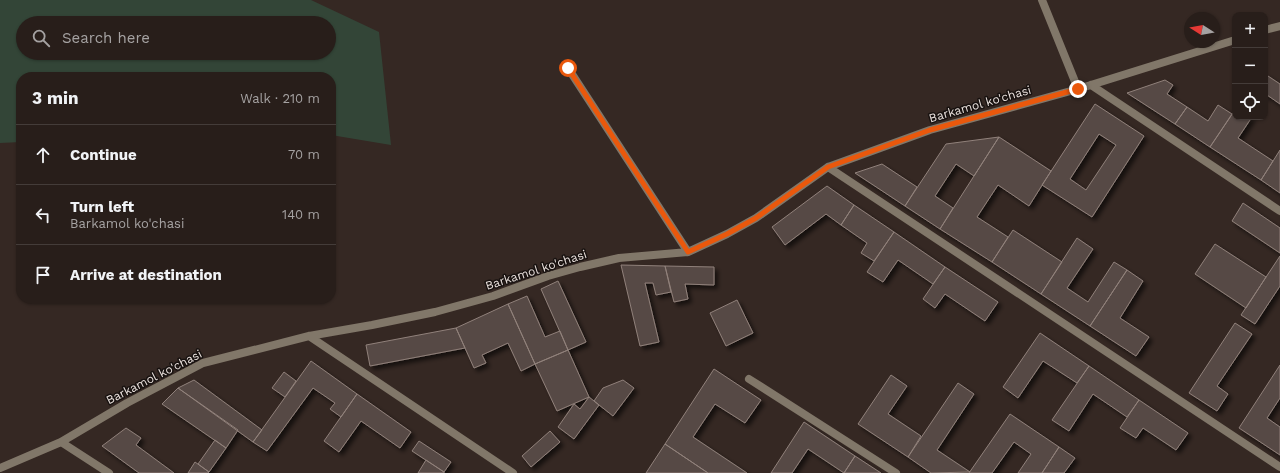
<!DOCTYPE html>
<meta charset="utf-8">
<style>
:root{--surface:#281e1a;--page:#302723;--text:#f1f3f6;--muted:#a5a2a2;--line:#443c39}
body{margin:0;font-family:"Work Sans",sans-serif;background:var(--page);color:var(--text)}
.controls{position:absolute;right:12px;top:12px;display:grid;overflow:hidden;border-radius:8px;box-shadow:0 1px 3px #0004}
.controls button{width:36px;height:36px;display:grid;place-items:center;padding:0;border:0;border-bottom:1px solid var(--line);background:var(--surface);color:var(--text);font:20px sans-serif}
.compass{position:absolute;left:1184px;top:12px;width:36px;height:36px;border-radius:50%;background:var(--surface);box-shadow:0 1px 3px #0004;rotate:281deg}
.stop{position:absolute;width:12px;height:12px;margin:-9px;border:3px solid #ea580c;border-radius:50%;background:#fff}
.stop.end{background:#ea580c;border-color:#fff;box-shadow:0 1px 4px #0008}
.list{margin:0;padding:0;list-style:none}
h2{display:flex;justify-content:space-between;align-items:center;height:52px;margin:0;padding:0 16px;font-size:17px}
h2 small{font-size:13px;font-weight:400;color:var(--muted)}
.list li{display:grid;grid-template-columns:26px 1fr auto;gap:12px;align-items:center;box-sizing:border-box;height:60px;padding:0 16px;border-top:1px solid var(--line)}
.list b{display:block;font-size:15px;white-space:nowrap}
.list p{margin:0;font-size:13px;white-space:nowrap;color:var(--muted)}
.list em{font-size:13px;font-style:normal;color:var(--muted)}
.icon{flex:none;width:22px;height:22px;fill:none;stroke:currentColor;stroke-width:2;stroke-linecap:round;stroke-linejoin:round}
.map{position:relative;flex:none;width:1280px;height:473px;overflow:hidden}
.search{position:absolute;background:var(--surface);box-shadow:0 1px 3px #0004;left:16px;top:16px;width:320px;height:44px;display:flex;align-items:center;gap:10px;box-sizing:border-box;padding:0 14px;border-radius:22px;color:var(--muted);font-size:15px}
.panel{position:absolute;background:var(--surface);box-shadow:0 1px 3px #0004;left:16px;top:72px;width:320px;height:232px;border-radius:16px}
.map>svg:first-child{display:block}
.green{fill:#334537;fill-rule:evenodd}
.building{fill:#574944;stroke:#90817b;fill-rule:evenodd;filter:url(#shadow)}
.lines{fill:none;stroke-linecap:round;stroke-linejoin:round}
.street{stroke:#817769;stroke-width:8}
.route{stroke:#ea580c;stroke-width:5}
.labels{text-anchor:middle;stroke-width:3;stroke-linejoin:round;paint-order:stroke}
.street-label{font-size:12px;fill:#eae1dd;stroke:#181210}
</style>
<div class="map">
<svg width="1280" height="473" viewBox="0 0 1280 473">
<defs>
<filter id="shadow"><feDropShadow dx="3.5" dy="3.5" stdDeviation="2" flood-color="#0009"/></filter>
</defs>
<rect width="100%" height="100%" fill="#352823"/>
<path class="green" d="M0 0H311L379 32 391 145 331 135V77H21V142L0 143ZM23 23H329V53H23Z"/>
<path class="building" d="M1265 74 1280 84V104L1267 95 1265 97Z
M1165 80 1173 85 1167 94 1187 107 1175 124 1127 93Z
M1095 104 1144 136 1092 217 1042 185ZM1099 134 1116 145 1086 190 1070 179Z
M1218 105 1232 114 1210 147 1175 124 1187 107 1208 121Z
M1235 110V117H1252L1238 138 1273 161 1261 180 1210 147Z
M999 137 974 176 956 164 935 196 953 208 940 229 905 206 946 144Z
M999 137 1051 171 1029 206 998 185 977 217 1008 237 992 262 940 229Z
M1280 150V193L1261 180Z
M882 164 917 187 905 206 855 173Z
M827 186 854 205 841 225 826 214 785 245 772 227Z
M1243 203 1280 228V253L1232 221Z
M854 205 894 232 874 261 861 253 867 243 841 225Z
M1013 230 1062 262 1041 294 992 262Z
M894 232 945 267 933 284 898 260 883 282 867 272Z
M1077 238 1093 249 1067 288 1088 302 1114 262 1127 270 1090 326 1041 294Z
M1215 244 1266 277 1246 308 1195 274Z
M1280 256V286L1255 324 1241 315Z
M621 265 665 266 671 292 656 295 653 283H645L659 342 640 346Z
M665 266 714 267V285L685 284 688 299 674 302Z
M945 267 998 302 985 321 945 294 935 308 923 299Z
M1127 270 1143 281 1120 318 1149 337 1136 356 1090 326Z
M558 281 586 342 568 350 541 289Z
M527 296 545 337 560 331 568 350 535 364 508 304Z
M737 300 753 333 726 346 710 313Z
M508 304 535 364 521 371 508 343 482 355 486 363 474 368 456 328Z
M1235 323 1252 334 1217 386 1228 394 1217 411 1189 393Z
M456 328 465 348 370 366 366 345Z
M1040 333 1089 366 1077 383 1043 361 1018 398 1003 387Z
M568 350 589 397 557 411 535 364Z
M311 361 357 394 341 417 330 409 335 403 313 388 267 451 253 442Z
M1280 365V398L1267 418 1280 427V455L1239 428Z
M1089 366 1139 400 1127 417 1093 394 1069 431 1052 420Z
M714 369 761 400 745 423 715 404 693 437 747 473H708L665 444Z
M284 372 296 381 285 397 272 388Z
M891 375 907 386 888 414 921 436 908 457 858 424Z
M194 380 262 430 253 442 178 388Z
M623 380 634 388 613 416 594 401 603 388Z
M958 383 974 394 937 450 970 472 931 473 908 457Z
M178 388 238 430 226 448 162 404Z
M357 394 411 432 400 448 361 421 339 452 324 441Z
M589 397 599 405 574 439 558 427 574 404 580 409Z
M1139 400 1188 433 1176 450 1143 428 1136 438 1120 428Z
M1010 414 1059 447 1042 473H1018L1031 454 1014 442 992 473H969Z
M804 422 855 456 844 473 808 449 792 473H771Z
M126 428 141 438 136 445 174 473H139L102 446Z
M550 431 560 442 531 467 522 456Z
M215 440 226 448 209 472 198 464Z
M419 441 451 462 444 472 412 451Z
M665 444 708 473H646Z
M1059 447 1075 458 1064 473H1042Z
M855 456 881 473H844Z
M426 460 444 472V473H418Z
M195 462 209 472 208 473H188Z"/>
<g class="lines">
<path class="street" d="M1042 0 1078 89
M1265 30 1280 26
M568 68 688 252
M1091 85 1280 211
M828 167 1280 467
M309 336 513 473
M749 379 896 473
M61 442 109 473
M0 468 61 442 127 403 203 363 309 336 372 325 435 312 493 296 548 276 580 267 619 258 688 252 727 234 756 218 828 167 930 130 1078 89 1235 40"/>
</g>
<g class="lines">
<path class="route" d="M568 68 688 252 727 234 756 218 828 167 930 130 1078 89"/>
</g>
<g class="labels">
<g class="street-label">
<text transform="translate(980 104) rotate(-16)" y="4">Barkamol ko'chasi</text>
<text transform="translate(536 270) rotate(-18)" y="4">Barkamol ko'chasi</text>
<text transform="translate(154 377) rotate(-27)" y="4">Barkamol ko'chasi</text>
</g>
</g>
</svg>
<div class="controls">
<button>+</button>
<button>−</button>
<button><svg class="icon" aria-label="locate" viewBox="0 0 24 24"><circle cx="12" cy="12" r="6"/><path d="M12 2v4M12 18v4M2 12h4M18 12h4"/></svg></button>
</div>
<svg class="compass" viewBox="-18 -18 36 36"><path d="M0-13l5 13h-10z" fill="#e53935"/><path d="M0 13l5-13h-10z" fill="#a5a2a2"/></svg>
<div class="stop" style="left:568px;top:68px"></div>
<div class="stop end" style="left:1078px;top:89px"></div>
<div class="search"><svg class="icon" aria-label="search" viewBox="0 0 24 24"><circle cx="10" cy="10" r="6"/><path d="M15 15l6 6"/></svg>Search here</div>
<section class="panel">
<h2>3 min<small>Walk · 210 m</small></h2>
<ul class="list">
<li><svg class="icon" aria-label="ahead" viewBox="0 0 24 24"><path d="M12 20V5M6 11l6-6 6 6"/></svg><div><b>Continue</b></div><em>70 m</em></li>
<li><svg class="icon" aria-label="left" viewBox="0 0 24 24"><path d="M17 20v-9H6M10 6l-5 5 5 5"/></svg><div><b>Turn left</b><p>Barkamol ko'chasi</p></div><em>140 m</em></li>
<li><svg class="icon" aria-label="arrive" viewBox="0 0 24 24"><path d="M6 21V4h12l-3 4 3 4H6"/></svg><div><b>Arrive at destination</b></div></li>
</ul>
</section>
</div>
